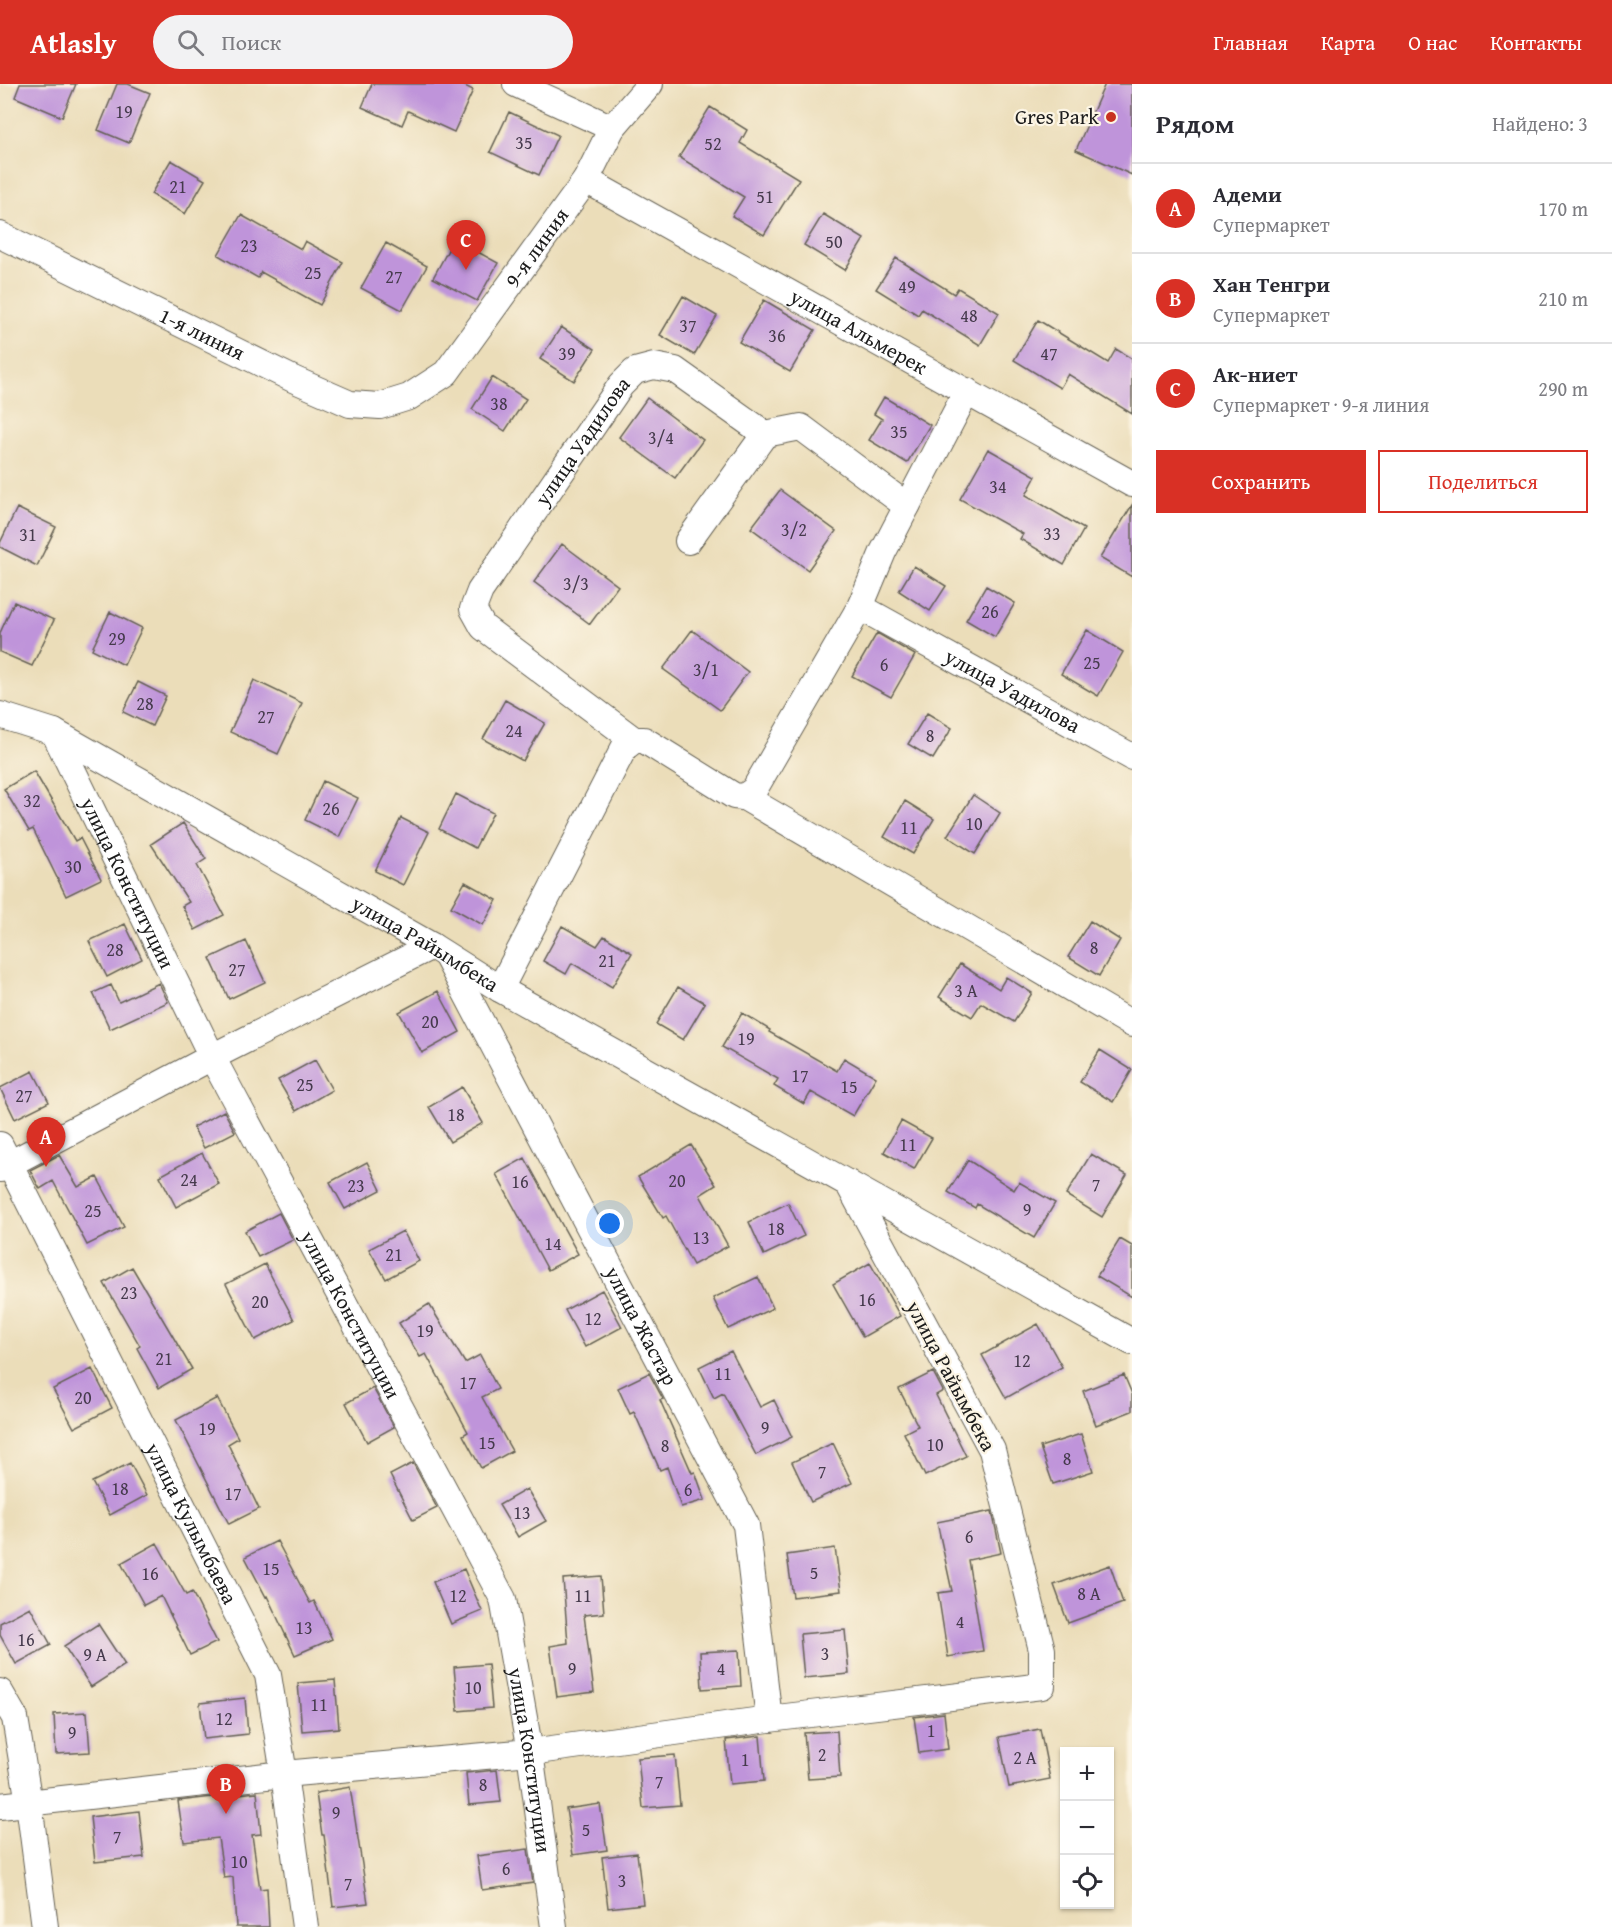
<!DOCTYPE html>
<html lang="ru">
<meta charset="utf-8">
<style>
:root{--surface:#fff;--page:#f2f2f3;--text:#2b2b33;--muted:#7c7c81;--line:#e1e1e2;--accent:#d93025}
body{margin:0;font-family:"Gentium Book Plus",serif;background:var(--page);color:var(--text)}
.controls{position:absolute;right:18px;bottom:18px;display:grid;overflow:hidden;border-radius:0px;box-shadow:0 2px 4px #0004}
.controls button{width:54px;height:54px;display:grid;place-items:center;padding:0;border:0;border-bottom:2px solid var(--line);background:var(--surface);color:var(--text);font:30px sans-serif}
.you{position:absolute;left:610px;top:1140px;width:21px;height:21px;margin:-15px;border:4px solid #fff;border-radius:50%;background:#1a73e8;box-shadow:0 0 0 9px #1a73e833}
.badge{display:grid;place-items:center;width:39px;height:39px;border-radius:50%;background:var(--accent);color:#fff;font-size:20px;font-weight:700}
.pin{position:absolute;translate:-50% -50px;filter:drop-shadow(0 2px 3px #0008)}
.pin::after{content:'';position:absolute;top:32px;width:21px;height:18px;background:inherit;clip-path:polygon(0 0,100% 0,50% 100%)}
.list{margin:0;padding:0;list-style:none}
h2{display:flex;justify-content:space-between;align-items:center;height:78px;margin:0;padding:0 24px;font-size:26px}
h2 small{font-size:20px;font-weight:400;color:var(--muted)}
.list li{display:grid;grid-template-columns:39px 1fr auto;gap:18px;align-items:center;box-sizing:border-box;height:90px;padding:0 24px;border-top:2px solid var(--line)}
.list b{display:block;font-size:22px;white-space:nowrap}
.list p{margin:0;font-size:20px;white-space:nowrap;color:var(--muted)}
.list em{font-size:20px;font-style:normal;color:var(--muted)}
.actions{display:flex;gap:12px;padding:18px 24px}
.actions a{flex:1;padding:14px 0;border:2px solid var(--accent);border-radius:0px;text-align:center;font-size:21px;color:var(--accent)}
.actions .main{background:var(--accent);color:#fff}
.icon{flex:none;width:33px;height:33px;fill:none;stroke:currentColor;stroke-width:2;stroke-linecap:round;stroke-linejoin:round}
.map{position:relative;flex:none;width:1132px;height:1843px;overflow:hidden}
header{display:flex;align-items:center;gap:36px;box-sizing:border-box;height:84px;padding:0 30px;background:var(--accent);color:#fff}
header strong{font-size:28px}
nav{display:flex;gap:33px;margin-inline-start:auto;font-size:21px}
.search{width:420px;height:54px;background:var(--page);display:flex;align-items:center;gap:15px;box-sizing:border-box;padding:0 21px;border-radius:33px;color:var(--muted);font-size:22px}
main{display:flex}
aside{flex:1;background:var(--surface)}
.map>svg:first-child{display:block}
.building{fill:#bf94da}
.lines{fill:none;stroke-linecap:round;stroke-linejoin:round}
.minor-casing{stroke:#646053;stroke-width:28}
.minor{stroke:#fff;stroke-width:26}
.poi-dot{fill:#c8321e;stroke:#fcf5e5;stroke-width:2}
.labels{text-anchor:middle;stroke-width:4.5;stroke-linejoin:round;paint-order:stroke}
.number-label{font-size:18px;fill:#453a4c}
.poi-label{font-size:21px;fill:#1c1c1c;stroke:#fcf5e5;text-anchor:end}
.street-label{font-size:21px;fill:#1c1c1c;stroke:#fcf5e5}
</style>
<header>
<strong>Atlasly</strong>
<div class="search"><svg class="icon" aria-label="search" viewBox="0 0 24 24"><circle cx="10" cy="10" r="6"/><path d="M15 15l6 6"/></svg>Поиск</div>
<nav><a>Главная</a><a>Карта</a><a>О нас</a><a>Контакты</a></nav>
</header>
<main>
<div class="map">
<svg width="1132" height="1843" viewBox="0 0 1132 1843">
<rect width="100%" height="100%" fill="#fcf5e5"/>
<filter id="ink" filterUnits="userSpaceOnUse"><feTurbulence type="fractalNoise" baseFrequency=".0167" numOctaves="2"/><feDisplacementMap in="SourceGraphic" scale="12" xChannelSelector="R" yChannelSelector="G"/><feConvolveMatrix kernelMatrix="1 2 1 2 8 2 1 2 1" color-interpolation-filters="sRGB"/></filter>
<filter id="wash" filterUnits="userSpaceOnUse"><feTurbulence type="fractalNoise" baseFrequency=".008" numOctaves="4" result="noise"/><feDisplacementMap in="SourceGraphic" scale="24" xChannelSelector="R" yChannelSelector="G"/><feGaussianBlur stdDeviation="1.35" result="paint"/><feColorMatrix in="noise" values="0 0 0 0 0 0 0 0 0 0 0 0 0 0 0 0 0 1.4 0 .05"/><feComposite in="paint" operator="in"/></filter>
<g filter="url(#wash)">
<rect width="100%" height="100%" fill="#ebddb9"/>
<g id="blocks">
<path class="building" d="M20 0H76L62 33 15 13Z
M117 0H128L150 9 129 59 98 46Z
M372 0H461L473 6 454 48 408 27 402 41 362 23Z
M1105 0H1132V91L1076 66Z
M710 23 747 46 740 59 799 95 764 151 732 132 744 113 679 73Z
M509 28 558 51 539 91 490 68Z
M171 76 205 96 185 130 151 110Z
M823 130 864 155 845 186 804 161Z
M241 131 301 165 305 157 343 178 320 221 261 188 258 194 218 171Z
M454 155 498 179 477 217 433 194Z
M386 159 427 182 402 226 361 204Z
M896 174 954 210 958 204 999 229 980 261 922 225 918 231 876 205Z
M683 212 717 232 694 271 660 251Z
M764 216 815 246 790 288 739 258Z
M1038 236 1108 279 1116 265 1132 275V330L1068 290 1060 304 1014 276Z
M561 243 595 265 574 297 540 275Z
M492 293 526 315 505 347 472 325Z
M884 313 930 341 907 379 869 356 882 335 874 330Z
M647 314 703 356 675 394 619 353Z
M988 365 1036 392 1026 411 1084 445 1064 481 1020 455 1023 450 960 415Z
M780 406 836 447 808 486 751 444Z
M1132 421V493L1100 474Z
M17 424 56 443 37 482 0 463V459Z
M562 460 618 502 590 540 534 498Z
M914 482 946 502 930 527 899 507Z
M986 502 1015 519 995 553 966 536Z
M14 518 54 536 32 582 0 568V549Z
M110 528 142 544 124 581 92 565Z
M692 546 748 588 720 626 663 585Z
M1087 546 1123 568 1098 612 1061 590Z
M877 549 915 571 891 613 852 592Z
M254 596 302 619 278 670 230 648Z
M138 598 166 612 152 642 123 628Z
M505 616 545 639 523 677 483 655Z
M927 629 952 644 933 675 908 660Z
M34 687 75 757 80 754 101 795 66 812 33 745 29 747 4 705Z
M323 697 358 714 339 753 305 736Z
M456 710 493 729 475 764 439 745Z
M973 711 1000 729 975 770 947 752Z
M905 717 934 735 913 770 884 753Z
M401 734 429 748 403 801 375 787Z
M183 739 206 775 197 781 224 831 195 846 182 822 189 818 151 760Z
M465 798 497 816 483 841 451 823Z
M1090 837 1120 856 1099 892 1068 873Z
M125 840 142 875 107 893 89 857Z
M562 842 597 862 604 852 632 869 612 903 572 879 566 890 543 877Z
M246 857 265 898 229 915 210 874Z
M960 880 999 905 1006 893 1032 909 1014 938 981 919 972 933 939 913Z
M159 899 168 918 110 945 93 909 111 901 119 918Z
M678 903 705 919 683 956 656 940Z
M438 907 460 948 422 969 399 928Z
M742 929 770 946 769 948 837 987 844 974 876 993 853 1032 811 1008 804 1020 774 1002 778 995 722 963Z
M1100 966 1132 986 1113 1018 1080 998Z
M315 976 332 1006 296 1027 278 996Z
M33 987 49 1018 15 1035 0 1004Z
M462 1003 483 1039 450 1058 429 1023Z
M224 1027 235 1048 204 1064 193 1043Z
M901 1037 932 1054 914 1085 884 1068Z
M691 1061 716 1101 700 1111 728 1162 693 1181 666 1132 663 1134 638 1093Z
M202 1069 219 1100 176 1123 160 1092Z
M1091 1070 1127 1091 1102 1133 1066 1111Z
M59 1071 78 1103 97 1093 124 1143 87 1161 53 1097 40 1105 30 1086Z
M525 1074 578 1170 548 1186 496 1090Z
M968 1076 1014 1106 1019 1098 1055 1119 1034 1154 977 1120 975 1124 948 1108Z
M367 1078 381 1106 345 1125 330 1098Z
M788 1119 804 1152 764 1171 749 1138Z
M279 1129 293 1156 258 1173 245 1147Z
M403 1147 419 1177 386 1195 369 1165Z
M1120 1155 1132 1162V1213L1097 1192Z
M870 1179 900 1232 863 1253 833 1200Z
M265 1180 294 1236 255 1256 226 1200Z
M132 1183 192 1285 159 1304 137 1264 140 1262 104 1199Z
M758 1193 773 1224 728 1245 713 1214Z
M602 1206 622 1243 585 1263 565 1226Z
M429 1220 465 1279 480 1271 498 1305 482 1313 512 1367 481 1384 463 1351 468 1348 426 1270 420 1273 399 1239Z
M1038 1240 1062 1283 1006 1314 982 1271Z
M731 1267 760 1323 774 1316 792 1353 756 1371 723 1309 714 1314 699 1283Z
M92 1285 112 1324 74 1344 53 1305Z
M933 1288 943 1307 936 1311 966 1372 925 1392 904 1349 918 1342 899 1305Z
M649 1289 663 1315 660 1316 692 1389 695 1388 705 1416 681 1423 667 1383 660 1386 634 1328 630 1330 618 1304Z
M1124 1291 1132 1310V1327L1096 1341 1083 1307Z
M373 1304 394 1343 367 1358 346 1319Z
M217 1314 238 1354 228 1360 259 1425 229 1440 176 1336Z
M1081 1350 1093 1387 1053 1400 1040 1363Z
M833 1359 852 1399 811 1418 792 1378Z
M130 1379 147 1411 110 1431 92 1398Z
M413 1379 437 1424 413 1436 390 1391Z
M527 1405 546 1437 518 1453 499 1421Z
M992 1427 1001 1469 968 1476 983 1567 948 1573 938 1509 952 1507 937 1438Z
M277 1457 310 1519 314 1517 332 1555 295 1571 267 1512 266 1513 245 1473Z
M157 1459 186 1511 192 1508 217 1558 190 1571 161 1512 144 1521 121 1479Z
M835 1464 841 1507 793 1513 787 1471Z
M1110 1481 1123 1519 1068 1539 1054 1501Z
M464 1485 482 1527 451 1540 433 1498Z
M601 1492 604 1529 584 1531 594 1608 557 1613 550 1562 568 1559 563 1495Z
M30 1523 51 1561 16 1580 0 1551V1539Z
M98 1540 125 1581 91 1603 64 1562Z
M845 1546 849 1590 804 1594 800 1550Z
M739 1566 741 1602 702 1605 700 1568Z
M488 1580 492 1624 458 1627 454 1583Z
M335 1596 339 1644 302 1647 298 1599Z
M245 1614 248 1650 204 1655 200 1619Z
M87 1628 90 1668 56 1670 54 1630Z
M944 1629 948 1665 919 1669 914 1633Z
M1040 1645 1050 1695 1009 1703 999 1653Z
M837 1647 840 1693 808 1695 804 1649Z
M760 1652 764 1697 730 1700 726 1656Z
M675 1671 680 1721 643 1724 638 1674Z
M497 1686 501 1718 469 1721 466 1689Z
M350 1703 368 1819 333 1823 324 1751H322L316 1709Z
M257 1708 261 1750 252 1751 260 1805 267 1804 269 1843H236L233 1793 224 1794 218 1754 184 1758 178 1717Z
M600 1720 607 1766 573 1771 566 1725Z
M139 1727 144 1773 95 1778 90 1733Z
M528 1765 533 1799 482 1806 477 1772Z
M637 1769 643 1820 608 1824 602 1773Z"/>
</g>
</g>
<g filter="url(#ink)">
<use href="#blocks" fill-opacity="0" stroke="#646053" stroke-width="1.5"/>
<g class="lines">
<g class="minor-casing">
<g id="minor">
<path d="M516 0 612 44"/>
<path id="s1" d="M586 96 1132 400"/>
<path id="s2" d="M0 151 293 295 350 320 380 322 409 313 446 289 586 96 612 44 650 0"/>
<path d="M688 457 765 350"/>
<path id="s3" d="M860 523 1132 673"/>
<path id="s4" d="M0 631 54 648 432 862 500 905 1132 1258"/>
<path id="s5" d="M54 648 212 973 503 1515 530 1668 554 1843"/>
<path id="s6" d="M634 656 483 543 473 525 480 507 621 301 635 287 654 282 675 286 765 350 801 343 907 422"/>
<path d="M744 713 1132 940"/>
<path id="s7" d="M447 873 746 1441 769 1635"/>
<path d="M500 905 624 664 634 656H644L734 712 744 713 754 706 860 523 883 468 967 307"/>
<path id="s8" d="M0 1061 268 1591 284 1690 305 1843"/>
<path d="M0 1085 212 973 432 862"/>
<path d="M0 1608 15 1634 29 1719 45 1843"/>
<path d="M0 1722 284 1690 530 1668 769 1635 1042 1602V1566L992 1366 848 1099"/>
</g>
</g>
<use href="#minor" class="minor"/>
</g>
</g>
<circle class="poi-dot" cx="1111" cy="33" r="6"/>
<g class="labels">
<g class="number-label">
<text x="124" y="34">19</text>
<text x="524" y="65">35</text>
<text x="713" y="66">52</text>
<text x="178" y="109">21</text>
<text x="765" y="119">51</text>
<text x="834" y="164">50</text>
<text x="249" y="168">23</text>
<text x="313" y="195">25</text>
<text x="394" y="199">27</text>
<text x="907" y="209">49</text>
<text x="969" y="238">48</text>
<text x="688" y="248">37</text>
<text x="777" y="258">36</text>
<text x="567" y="276">39</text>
<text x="1049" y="276">47</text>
<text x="499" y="326">38</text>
<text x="899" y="354">35</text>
<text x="661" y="360">3/4</text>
<text x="998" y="409">34</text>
<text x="794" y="452">3/2</text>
<text x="1052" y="456">33</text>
<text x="28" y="457">31</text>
<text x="576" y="506">3/3</text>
<text x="990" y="534">26</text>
<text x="117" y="561">29</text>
<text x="1092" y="585">25</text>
<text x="884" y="587">6</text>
<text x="706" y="592">3/1</text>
<text x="145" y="626">28</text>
<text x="266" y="639">27</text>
<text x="514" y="653">24</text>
<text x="930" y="658">8</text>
<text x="32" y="723">32</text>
<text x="331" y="731">26</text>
<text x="974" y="746">10</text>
<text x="909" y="750">11</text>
<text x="73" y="789">30</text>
<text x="1094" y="870">8</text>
<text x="115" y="872">28</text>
<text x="607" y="883">21</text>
<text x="237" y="892">27</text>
<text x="966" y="913">3 А</text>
<text x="430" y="944">20</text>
<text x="746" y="961">19</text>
<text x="800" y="998">17</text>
<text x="305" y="1007">25</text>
<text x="849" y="1009">15</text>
<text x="24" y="1018">27</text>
<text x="456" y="1037">18</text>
<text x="908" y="1067">11</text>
<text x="189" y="1102">24</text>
<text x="677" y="1103">20</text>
<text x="520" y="1104">16</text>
<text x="1096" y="1107">7</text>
<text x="356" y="1108">23</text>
<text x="1027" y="1132">9</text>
<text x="93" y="1133">25</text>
<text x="776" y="1151">18</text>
<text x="701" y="1160">13</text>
<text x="553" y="1166">14</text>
<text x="394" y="1177">21</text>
<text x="129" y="1215">23</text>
<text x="867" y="1222">16</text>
<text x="260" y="1224">20</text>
<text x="593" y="1241">12</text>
<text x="425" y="1253">19</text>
<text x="164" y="1281">21</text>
<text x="1022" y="1283">12</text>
<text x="723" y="1296">11</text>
<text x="468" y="1305">17</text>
<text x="83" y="1320">20</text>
<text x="765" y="1350">9</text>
<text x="207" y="1351">19</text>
<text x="487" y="1365">15</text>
<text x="935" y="1367">10</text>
<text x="665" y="1368">8</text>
<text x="1067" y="1381">8</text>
<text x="822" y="1394">7</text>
<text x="120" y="1411">18</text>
<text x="688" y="1412">6</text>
<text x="233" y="1416">17</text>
<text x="522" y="1435">13</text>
<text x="969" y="1459">6</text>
<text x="271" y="1491">15</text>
<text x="814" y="1495">5</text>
<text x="150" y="1496">16</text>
<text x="1089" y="1516">8 А</text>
<text x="458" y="1518">12</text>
<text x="583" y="1518">11</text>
<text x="960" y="1544">4</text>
<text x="304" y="1550">13</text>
<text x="26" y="1562">16</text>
<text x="825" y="1576">3</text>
<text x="95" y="1577">9 А</text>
<text x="572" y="1591">9</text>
<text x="721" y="1591">4</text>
<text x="473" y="1610">10</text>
<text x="319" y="1627">11</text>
<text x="224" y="1641">12</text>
<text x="931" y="1653">1</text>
<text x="72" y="1655">9</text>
<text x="822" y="1677">2</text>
<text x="1025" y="1680">2 А</text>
<text x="745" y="1682">1</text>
<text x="659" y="1704">7</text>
<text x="483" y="1707">8</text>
<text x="336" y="1735">9</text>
<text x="586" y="1752">5</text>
<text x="117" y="1759">7</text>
<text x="239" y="1784">10</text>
<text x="506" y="1791">6</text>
<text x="622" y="1803">3</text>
<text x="348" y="1806">7</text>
</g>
<g class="poi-label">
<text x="1099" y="40">Gres Park</text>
</g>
<g class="street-label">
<text dy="7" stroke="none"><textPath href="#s2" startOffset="648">9-я линия</textPath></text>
<text dy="7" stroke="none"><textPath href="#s1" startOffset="312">улица Альмерек</textPath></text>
<text dy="7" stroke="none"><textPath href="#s2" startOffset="225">1-я линия</textPath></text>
<text dy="7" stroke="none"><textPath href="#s6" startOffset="410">улица Уадилова</textPath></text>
<text dy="7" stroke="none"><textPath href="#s3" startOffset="174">улица Уадилова</textPath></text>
<text dy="7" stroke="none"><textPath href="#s5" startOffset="168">улица Конституции</textPath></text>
<text dy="7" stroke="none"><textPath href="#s4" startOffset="484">улица Райымбека</textPath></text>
<text dy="7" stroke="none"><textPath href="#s5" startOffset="654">улица Конституции</textPath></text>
<text dy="7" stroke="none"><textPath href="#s7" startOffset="417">улица Жастар</textPath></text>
<text transform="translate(951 1292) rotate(62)" y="7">улица Райымбека</text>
<text dy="7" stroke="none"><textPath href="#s8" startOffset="424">улица Кулымбаева</textPath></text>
<text dy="7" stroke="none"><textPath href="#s5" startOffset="1140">улица Конституции</textPath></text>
</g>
</g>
</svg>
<div class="controls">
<button>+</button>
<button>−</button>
<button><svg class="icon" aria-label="locate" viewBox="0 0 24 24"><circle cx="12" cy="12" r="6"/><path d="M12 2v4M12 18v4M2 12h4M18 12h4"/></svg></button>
</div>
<div class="you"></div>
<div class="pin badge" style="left:46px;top:1083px">A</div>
<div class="pin badge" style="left:226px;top:1730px">B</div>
<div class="pin badge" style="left:466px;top:186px">C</div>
</div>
<aside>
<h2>Рядом<small>Найдено: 3</small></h2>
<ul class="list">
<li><span class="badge">A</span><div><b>Адеми</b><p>Супермаркет</p></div><em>170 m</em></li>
<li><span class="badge">B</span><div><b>Хан Тенгри</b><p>Супермаркет</p></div><em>210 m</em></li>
<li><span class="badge">C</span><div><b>Ак-ниет</b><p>Супермаркет · 9-я линия</p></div><em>290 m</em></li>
</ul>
<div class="actions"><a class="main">Сохранить</a><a>Поделиться</a></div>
</aside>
</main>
